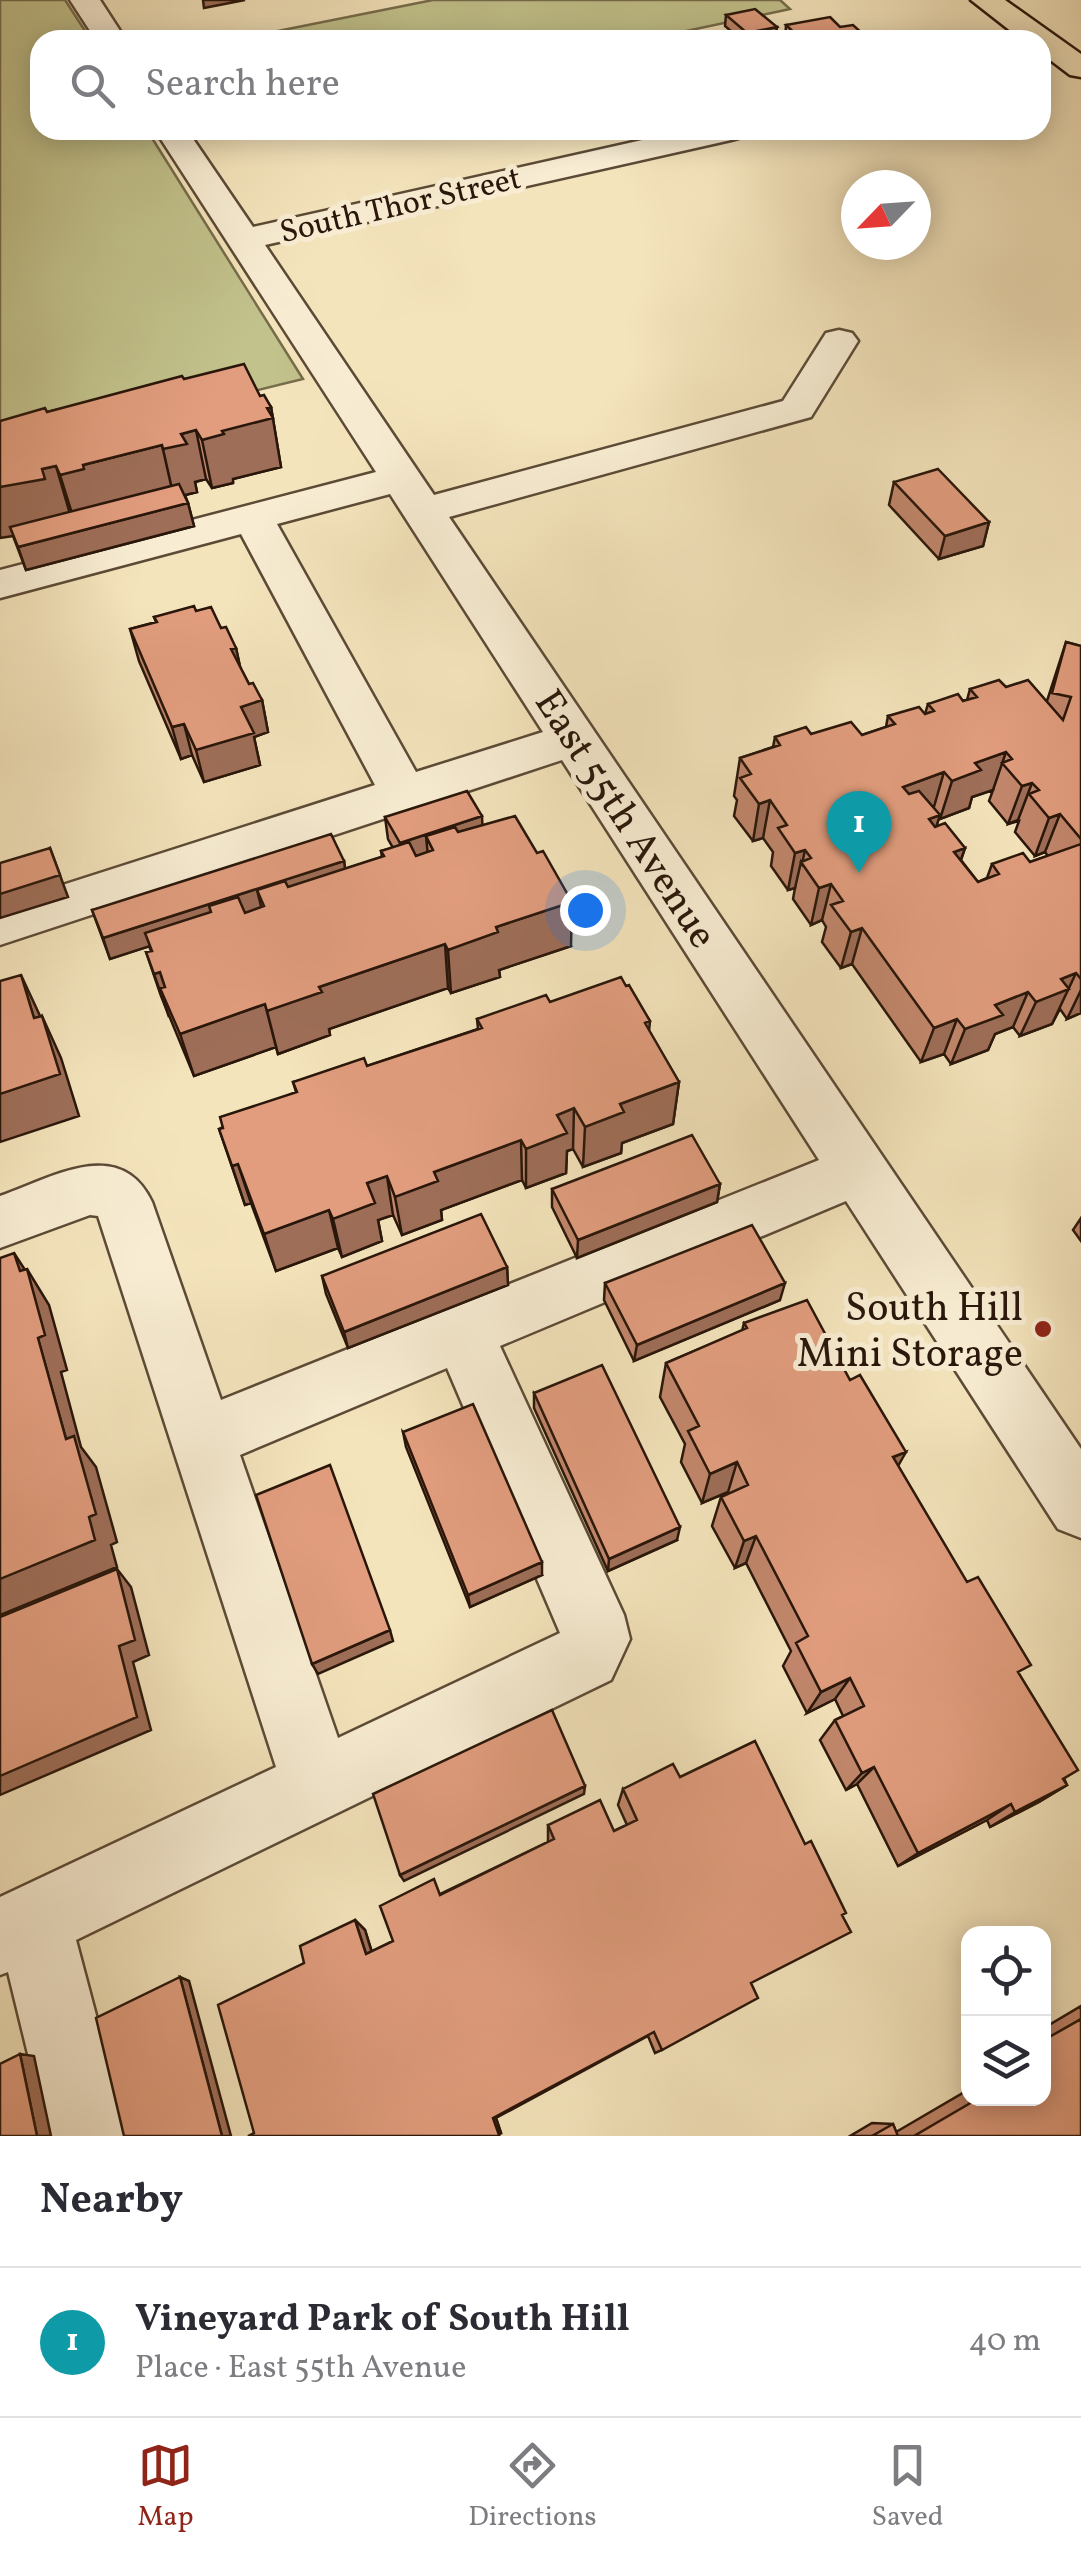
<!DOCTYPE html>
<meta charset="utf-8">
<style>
:root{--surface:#fff;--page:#f7f7f7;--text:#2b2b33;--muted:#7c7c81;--line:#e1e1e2;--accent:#8f2418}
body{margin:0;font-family:Vollkorn,serif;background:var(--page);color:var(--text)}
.controls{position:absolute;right:30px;bottom:30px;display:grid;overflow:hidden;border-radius:20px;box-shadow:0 5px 25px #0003}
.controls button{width:90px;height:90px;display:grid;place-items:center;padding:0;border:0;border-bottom:2px solid var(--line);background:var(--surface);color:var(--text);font:50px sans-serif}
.compass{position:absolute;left:841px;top:170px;width:90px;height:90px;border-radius:50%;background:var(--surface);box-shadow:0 5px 25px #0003;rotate:245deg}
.you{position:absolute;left:585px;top:910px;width:35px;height:35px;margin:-25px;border:8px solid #fff;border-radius:50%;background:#1a73e8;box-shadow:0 0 0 15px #1a73e833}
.badge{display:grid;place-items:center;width:65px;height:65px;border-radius:50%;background:var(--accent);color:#fff;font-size:32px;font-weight:700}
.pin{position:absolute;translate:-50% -82px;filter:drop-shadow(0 2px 5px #0008)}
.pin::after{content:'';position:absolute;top:52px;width:35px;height:30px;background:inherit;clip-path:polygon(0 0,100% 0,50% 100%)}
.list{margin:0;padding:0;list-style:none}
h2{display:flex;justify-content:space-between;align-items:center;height:130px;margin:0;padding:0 40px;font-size:42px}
h2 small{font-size:32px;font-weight:400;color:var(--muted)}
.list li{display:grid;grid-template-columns:65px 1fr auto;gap:30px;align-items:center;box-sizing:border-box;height:150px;padding:0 40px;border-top:2px solid var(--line)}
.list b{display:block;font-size:38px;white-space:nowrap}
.list p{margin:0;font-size:32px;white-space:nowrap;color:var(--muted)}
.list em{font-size:32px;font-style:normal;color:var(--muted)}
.icon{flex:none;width:55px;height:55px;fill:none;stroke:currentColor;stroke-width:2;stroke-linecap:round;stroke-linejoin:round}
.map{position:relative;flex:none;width:1081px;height:2136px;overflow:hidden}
.search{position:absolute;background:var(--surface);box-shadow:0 5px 25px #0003;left:30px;right:30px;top:30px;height:110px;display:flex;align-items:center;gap:25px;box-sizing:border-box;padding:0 35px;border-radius:30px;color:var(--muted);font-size:38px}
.sheet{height:280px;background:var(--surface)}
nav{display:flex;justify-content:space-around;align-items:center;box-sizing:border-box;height:140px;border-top:2px solid var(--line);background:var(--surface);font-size:28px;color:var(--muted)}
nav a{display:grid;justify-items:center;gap:5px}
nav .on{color:var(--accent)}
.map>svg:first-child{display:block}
.green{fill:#c2c28c;stroke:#766c4b;stroke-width:2.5}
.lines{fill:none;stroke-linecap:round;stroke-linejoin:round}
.minor-casing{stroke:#5c4a36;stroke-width:5}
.major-casing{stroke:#29160a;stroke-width:5}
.minor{fill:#f8edd3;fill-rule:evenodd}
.major{fill:#f4e4bc;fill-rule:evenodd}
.wall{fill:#c2876c;stroke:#29160a;stroke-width:2.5;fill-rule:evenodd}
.shaded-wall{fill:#9e6e58;stroke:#29160a;stroke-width:2.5}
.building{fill:#e19d7e;stroke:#29160a;stroke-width:2.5}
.poi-dot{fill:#8f2418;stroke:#f8edd3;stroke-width:4}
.labels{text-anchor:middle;stroke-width:10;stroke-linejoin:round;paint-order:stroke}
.far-street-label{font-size:32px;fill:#29160a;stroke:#f8edd3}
.street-label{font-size:40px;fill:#29160a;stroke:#f8edd3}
.poi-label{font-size:40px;fill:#29160a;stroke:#f8edd3;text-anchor:end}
</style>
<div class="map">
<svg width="1081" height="2136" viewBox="0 0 1081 2136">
<rect width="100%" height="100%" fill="#f4e4bc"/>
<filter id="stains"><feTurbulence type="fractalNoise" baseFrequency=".002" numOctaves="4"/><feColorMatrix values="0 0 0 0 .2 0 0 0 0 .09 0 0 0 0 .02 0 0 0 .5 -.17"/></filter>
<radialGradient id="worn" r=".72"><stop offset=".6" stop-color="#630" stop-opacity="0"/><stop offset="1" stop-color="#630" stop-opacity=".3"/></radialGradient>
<path class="green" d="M0 0H65L91 40H40V130H147L303 379 0 453Z
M433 0H780L790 9 644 40H233Z"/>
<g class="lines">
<g class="minor-casing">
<path id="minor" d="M70 0H100L126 40H96Z
M155 130H187L253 227 687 130H747L742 137 731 140 265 245 434 495 783 401 826 333 839 330 852 333 858 341 811 417 449 517 1081 1449V1538L1058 1529 846 1201 500 1346 624 1615 630 1639 611 1680 76 1940 128 2136H48L8 1972 0 1975V1897L276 1767 98 1216 90 1215 0 1248V1196C52 1178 120 1135 152 1202L221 1400 819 1160 562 760 0 945V905L375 785 241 534 0 598V570L376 472ZM390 494 543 732 416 772 277 524ZM447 1368 560 1633 338 1738 240 1455Z"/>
</g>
<g class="major-casing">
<path id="major" d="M971 0H1005L1081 54V77L1070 75 1041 53V40H1022Z"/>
</g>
<use href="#minor" class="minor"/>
<use href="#major" class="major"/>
</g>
<path class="wall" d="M726 15 777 27 775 38 767 40H741L725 26Z
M786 25 840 27 864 35V40H785Z
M184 379 260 396 271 407 281 467 233 479V483L212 488 206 479 195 482 197 492 185 495 188 503 194 526 26 570 13 536 47 412Z
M894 482 989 522 983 546 939 559 889 505Z
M196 611 221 628 236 648 240 667 249 684 262 700 268 732 254 737 260 765 204 782 192 755 181 759 139 661 130 629 156 622 154 617Z
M1066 642 1081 646V1013L1067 1019 1060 1009 1052 1024 1020 1036 1013 1027 995 1034 988 1050 951 1064 944 1054 921 1062 852 964 841 968 822 942 826 927 822 920 811 925 793 899 795 888 788 890 771 866 773 852 763 838 753 841 734 816 737 800 734 796 740 758 773 747 775 737 811 734 862 735 886 727 888 716 925 714 928 704 967 700 970 689 1006 687 1047 701ZM993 790 989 801 1008 824 1019 821 1015 832 1035 856 1045 852 1048 856 1030 862 992 864 987 878 978 882 961 860 965 848 936 826 939 818 940 819 969 808 972 797Z
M385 817 482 825 571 946 499 970 500 977 451 993 448 988 329 1029 330 1035 278 1054 276 1047 194 1076 161 996 146 952 151 951 149 946 110 959 92 910 344 861 345 869 382 857 381 851 393 848 388 839Z
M626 986 650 1021 649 1031 679 1082 673 1124 622 1143 621 1153 583 1167 573 1149 567 1151 566 1173 526 1188 522 1180 441 1210 442 1220 402 1235 393 1215 378 1220 382 1241 342 1257 338 1248 276 1271 251 1203 245 1205 219 1129 296 1092 293 1082 367 1066 478 1029 477 1019Z
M720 1184 717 1202 577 1258 552 1207V1189Z
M1081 1218V1241L1073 1230Z
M507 1267 508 1285 348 1348 326 1294 322 1276Z
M605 1283 780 1300 634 1361 604 1300Z
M744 1323 898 1466 1019 1676 1067 1785 1039 1802 990 1827 987 1820 898 1866 857 1784 846 1790 820 1740 835 1720 843 1716 835 1699 807 1713 783 1666 791 1651 746 1563 735 1568 712 1526 721 1497 729 1494 728 1492 702 1503 681 1462 685 1444 660 1397 666 1363 742 1331Z
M534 1393 677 1540 608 1571 534 1408Z
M403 1432 542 1575 470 1607 406 1447Z
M623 1789 751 1983 662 2050 655 2053 648 2036 496 2118 501 2133H254L304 1963 355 1920 365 1930 372 1952 393 1941 440 1894 548 1842V1825L614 1831 627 1825 618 1805Z
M1081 2006V2136H850L872 2123 893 2124 896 2132 968 2090V2098H1044V2028Z"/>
<path class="shaded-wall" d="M203 0H245L204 8Z
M777 27 775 38 767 40H747V33Z
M864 35V40H846Z
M554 130H576L554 135Z
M271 407 281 467 233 479V483L212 488 202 440Z
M196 430 206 479 195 482 197 492 174 498 163 449 181 434Z
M162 445 173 494 75 523 60 475 83 465Z
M56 466 70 514 13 536 0 538V487L42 469Z
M188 503 194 526 26 570 18 547Z
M989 522 983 546 939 559 945 536Z
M236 648 243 680 231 649Z
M262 700 268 732 254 737 260 765 204 782 196 750 241 707Z
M184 724 192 755 181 759 172 727Z
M1006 752 993 790 972 797 969 808 940 819 952 781 975 763Z
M944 772 933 810 893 825 903 787Z
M1032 783 1018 820 1008 824 1022 786Z
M770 800 763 838 753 841 759 804Z
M1060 814 1045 852 1035 856 1049 818Z
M940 815 928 853 929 819Z
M482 816 483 838 433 850 426 836 428 856 402 864 400 843Z
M50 848 68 897 0 918V894Z
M965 848 952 885 954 852Z
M805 850 802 864 801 862 795 888 788 890 795 853Z
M344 861 347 882 257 890 262 910 110 959 103 938Z
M831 884 822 920 811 925 819 888Z
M572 902 571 946 499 970 500 977 451 993 448 950 496 927Z
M862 928 852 964 841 968 851 932Z
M445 944 448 988 329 1029 330 1035 278 1054 267 1011 319 987Z
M160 972 175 1015 160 988 169 1017 154 974Z
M1076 973 1052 1024 1020 1036 1036 1002 1061 979Z
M21 975 41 1018H34Z
M1081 990V1013L1067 1019Z
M1028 992 1013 1027 995 1034 988 1050 951 1064 965 1029 995 1005Z
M265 1004 276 1047 194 1076 180 1034Z
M42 1016 61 1058 79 1116 0 1142V1094Z
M957 1019 944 1054 921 1062 934 1028Z
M679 1082 673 1124 622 1143 621 1153 583 1167 585 1127 620 1104Z
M574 1108 573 1149 567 1151 566 1173 526 1188V1149L557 1115Z
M521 1140 522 1180 441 1210 442 1220 402 1235 395 1197 434 1172Z
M238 1164 251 1203 245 1205 232 1166Z
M387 1176 393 1215 378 1220 382 1241 342 1257 333 1219 367 1183Z
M720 1184 717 1202 577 1258 578 1240Z
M329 1210 338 1248 276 1271 264 1234Z
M14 1253 29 1276 27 1269 49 1305 67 1370 61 1372 81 1447 96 1467 117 1542 111 1545 117 1567 0 1615V1579L66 1439Z
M507 1267 508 1285 348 1348 344 1332Z
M785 1283 780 1300 634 1361 637 1345Z
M906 1452 889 1482 893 1457Z
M737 1462 728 1492 702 1503 710 1474Z
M680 1527 677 1540 608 1571 609 1559Z
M756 1536 746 1563 735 1568 744 1541Z
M542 1562V1575L470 1607 468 1595Z
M117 1569 131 1587 149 1655 133 1662 151 1730 0 1795V1776L119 1646Z
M390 1630 393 1641 318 1674 312 1664Z
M850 1678 835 1699 807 1713 821 1692Z
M874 1767 857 1784 846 1790 862 1773Z
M1067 1785 1039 1802 990 1827 1015 1812Z
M585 1786 584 1794 404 1881 400 1875Z
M1011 1804 987 1820 898 1866 918 1853Z
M355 1920 365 1930 375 1963 366 1954Z
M180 1977 189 1981 231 2136H222Z
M20 2054 34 2056 51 2136H37Z
M493 2118H496L501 2133 499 2135Z"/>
<path class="building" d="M755 9 777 27 747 33 726 15Z
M830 17 840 27 853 25 864 35 846 40H802L786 25Z
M244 364 260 396 264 395 271 407 267 408 273 418 222 431 224 434 202 440 196 430 181 434 187 444 163 449 162 445 83 465 84 469 60 475 56 466 42 469 45 479 0 487V421L45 408 47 412 182 376 184 379Z
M938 469 989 522 945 536 894 482Z
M179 484 188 503 18 547 10 527Z
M194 606 196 611 211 607 221 628 226 627 236 648 231 649 249 684 253 683 262 700 241 707 254 733 196 750 184 724 172 727 130 629 157 622 154 617Z
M1066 642 1081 646V839L1060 814 1049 818 1029 794 1039 790 1032 783 1022 786 1002 763 1012 759 1006 752 975 763 981 770 952 781 944 772 903 787 909 794 919 791 940 815 929 819 935 827 945 823 965 848 954 852 978 882 999 874 992 864 1023 853 1030 862 1081 844V979L1076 973 1061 979 1069 989 1036 1002 1028 992 995 1005 1003 1015 965 1029 957 1019 934 1028 862 928 851 932 831 905 843 901 831 884 819 888 801 862 811 858 805 850 795 853 778 828 787 825 770 800 759 804 740 778 751 774 740 758 780 745 775 737 806 727 811 734 851 722 862 735 895 724 888 716 919 707 925 714 934 711 928 704 958 694 963 701 977 697 970 689 999 680 1006 687 1028 680 1063 720 1071 697 1052 693Z
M467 791 482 816 400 843 385 817Z
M515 816 537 853 543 851 572 902 496 927 498 932 448 950 445 944 319 987 322 992 267 1011 265 1004 180 1034 160 988 165 987 160 972 154 974 146 952 152 951 145 933 211 912 209 906 238 897 245 913 264 906 257 890 285 881 288 887 384 856 381 851 409 842 416 856 433 850 426 836 455 827 458 832Z
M331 834 344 861 103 938 92 910Z
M50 848 60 875 0 894V863Z
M21 975 34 1018 42 1016 60 1074 0 1094V981Z
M621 977 626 986 629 985 650 1021 645 1023 679 1082 620 1104 624 1112 585 1127 574 1108 557 1115 567 1133 526 1149 521 1140 434 1172 438 1181 395 1197 387 1176 367 1183 375 1203 333 1219 329 1210 264 1234 238 1164 232 1166 219 1129 223 1128 220 1117 297 1092 293 1082 364 1058 367 1066 482 1028 477 1019 546 995 550 1002Z
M692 1135 720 1184 578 1240 552 1189Z
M481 1214 507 1267 344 1332 322 1276Z
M752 1225 785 1283 637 1345 605 1283Z
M14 1253 20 1271 27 1269 45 1335 38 1338 66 1439 74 1436 96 1514 89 1517 95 1540 0 1579V1258Z
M807 1300 850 1380 860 1375 906 1452 893 1457 967 1582 978 1577 1031 1665 1018 1672 1078 1770 1063 1779 1067 1785 1015 1812 1011 1804 918 1853 874 1767 862 1773 835 1720 864 1706 850 1678 821 1692 796 1643 808 1636 756 1536 744 1541 721 1497 748 1485 737 1462 710 1474 688 1431 699 1426 666 1363 747 1328 744 1323Z
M602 1365 680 1527 609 1559 534 1393Z
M473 1404 542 1562 468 1595 403 1432Z
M330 1465 390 1630 312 1664 256 1495Z
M117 1569 135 1640 119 1646 137 1717 0 1776V1617Z
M552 1710 585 1786 400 1875 373 1794Z
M755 1741 805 1844 811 1841 846 1913 842 1915 851 1932 751 1983 758 1998 662 2050 654 2032 493 2118 499 2135 497 2136H248L254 2133 218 2005 304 1963 300 1946 355 1920 366 1954 393 1941 380 1906 434 1879 440 1895 554 1839 548 1825 600 1800 614 1831 637 1820 623 1789 673 1764 680 1777Z
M180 1977 222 2136H124L96 2018Z
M1081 2019V2136H914L979 2098H1044V2040Z
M20 2054 37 2136H0V2064Z
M893 2124 898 2136H872Z"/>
<circle class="poi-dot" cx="1043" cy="1329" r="10"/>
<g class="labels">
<g class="far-street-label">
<text transform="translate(400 204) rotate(-13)" y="11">South Thor Street</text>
</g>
<g class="street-label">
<text transform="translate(627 818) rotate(57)" y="14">East 55th Avenue</text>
</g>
<g class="poi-label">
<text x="1023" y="1320">South Hill<tspan x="1023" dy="46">Mini Storage</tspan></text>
</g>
</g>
<rect width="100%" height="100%" filter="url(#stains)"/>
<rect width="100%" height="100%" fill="url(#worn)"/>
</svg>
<div class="controls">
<button><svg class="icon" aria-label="locate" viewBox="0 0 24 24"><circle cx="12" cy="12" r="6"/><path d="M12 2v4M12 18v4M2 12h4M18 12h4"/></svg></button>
<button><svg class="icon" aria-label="layers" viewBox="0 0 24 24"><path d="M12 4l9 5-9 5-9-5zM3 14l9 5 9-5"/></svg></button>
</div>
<svg class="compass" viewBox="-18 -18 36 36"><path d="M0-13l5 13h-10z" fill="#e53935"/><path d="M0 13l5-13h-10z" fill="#7c7c81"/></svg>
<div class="you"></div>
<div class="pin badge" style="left:859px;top:873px;background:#0f9aa8">1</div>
<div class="search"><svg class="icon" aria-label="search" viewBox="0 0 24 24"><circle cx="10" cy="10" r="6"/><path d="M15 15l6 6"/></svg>Search here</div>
</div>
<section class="sheet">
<h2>Nearby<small></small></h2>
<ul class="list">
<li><span class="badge" style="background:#0f9aa8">1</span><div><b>Vineyard Park of South Hill</b><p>Place · East 55th Avenue</p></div><em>40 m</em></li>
</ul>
</section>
<nav>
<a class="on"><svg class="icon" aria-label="map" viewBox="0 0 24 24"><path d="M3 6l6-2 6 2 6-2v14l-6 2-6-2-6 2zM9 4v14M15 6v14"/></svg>Map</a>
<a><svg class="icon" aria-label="directions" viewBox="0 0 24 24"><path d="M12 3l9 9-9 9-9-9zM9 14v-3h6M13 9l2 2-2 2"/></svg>Directions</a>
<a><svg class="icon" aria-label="saved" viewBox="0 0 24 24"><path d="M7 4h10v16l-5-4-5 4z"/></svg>Saved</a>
</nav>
